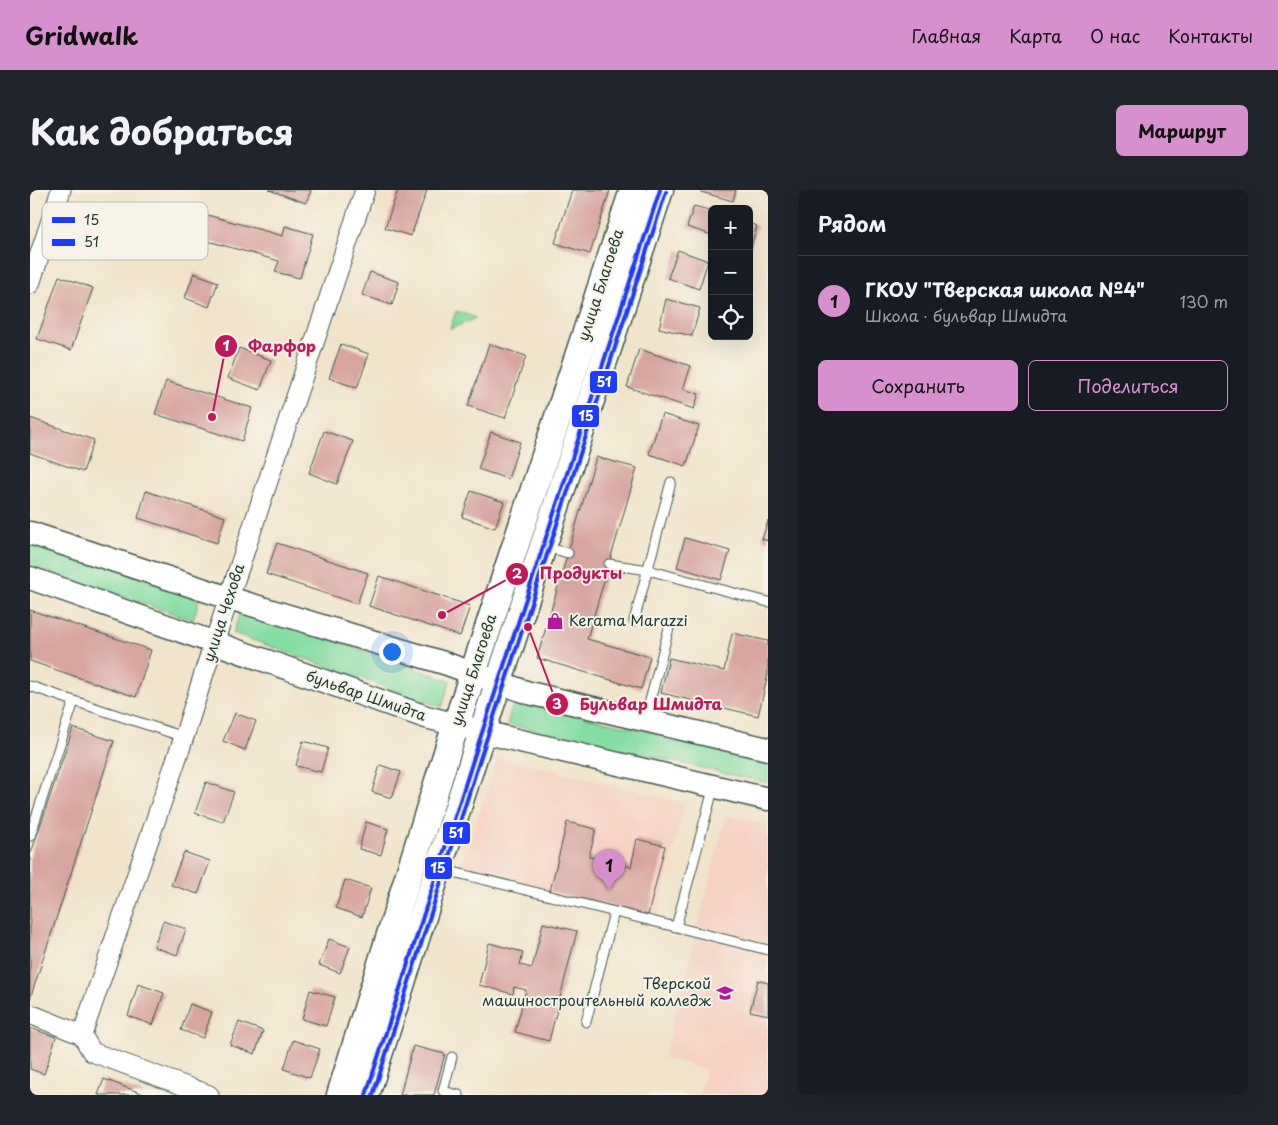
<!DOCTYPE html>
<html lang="ru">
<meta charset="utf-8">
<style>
:root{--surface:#171b24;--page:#20242c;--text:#f1f3f6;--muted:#9ea1a6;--line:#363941;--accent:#d690ce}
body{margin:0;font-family:"Playpen Sans",sans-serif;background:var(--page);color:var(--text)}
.controls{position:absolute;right:15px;top:15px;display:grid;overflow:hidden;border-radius:8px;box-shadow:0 5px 20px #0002}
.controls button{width:45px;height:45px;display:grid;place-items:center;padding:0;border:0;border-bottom:1px solid var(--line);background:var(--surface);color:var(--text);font:25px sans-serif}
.you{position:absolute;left:361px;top:461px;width:18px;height:18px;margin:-12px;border:4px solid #fff;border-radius:50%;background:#1a73e8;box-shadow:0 0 0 8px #1a73e833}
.badge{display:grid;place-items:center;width:32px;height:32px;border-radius:50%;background:var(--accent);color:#111;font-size:16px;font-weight:700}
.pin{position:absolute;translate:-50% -41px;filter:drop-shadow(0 1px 2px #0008)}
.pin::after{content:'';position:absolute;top:26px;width:18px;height:15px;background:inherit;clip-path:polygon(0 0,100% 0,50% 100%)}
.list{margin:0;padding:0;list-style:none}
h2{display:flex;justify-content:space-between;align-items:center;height:65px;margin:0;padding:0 20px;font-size:21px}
h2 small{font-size:16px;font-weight:400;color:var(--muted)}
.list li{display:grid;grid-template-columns:32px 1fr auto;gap:15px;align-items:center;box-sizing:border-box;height:90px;padding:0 20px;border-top:1px solid var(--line)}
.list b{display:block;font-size:19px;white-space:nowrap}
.list p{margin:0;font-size:16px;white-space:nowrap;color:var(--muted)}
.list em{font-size:16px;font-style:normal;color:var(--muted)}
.actions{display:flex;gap:10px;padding:15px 20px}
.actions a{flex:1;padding:11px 0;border:1px solid var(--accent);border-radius:8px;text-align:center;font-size:18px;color:var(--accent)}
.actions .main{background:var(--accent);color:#111}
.icon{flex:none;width:28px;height:28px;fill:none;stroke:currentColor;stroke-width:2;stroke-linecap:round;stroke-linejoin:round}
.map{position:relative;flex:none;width:738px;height:905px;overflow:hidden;border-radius:8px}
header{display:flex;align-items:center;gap:30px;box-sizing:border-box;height:70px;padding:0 25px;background:var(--accent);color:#111}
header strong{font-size:24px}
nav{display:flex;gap:28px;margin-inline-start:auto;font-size:18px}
.intro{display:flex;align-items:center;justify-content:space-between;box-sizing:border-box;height:120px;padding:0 30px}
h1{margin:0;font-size:35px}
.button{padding:12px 22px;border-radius:8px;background:var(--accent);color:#111;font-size:18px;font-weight:700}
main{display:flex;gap:30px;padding:0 30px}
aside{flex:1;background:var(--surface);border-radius:8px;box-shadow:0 5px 20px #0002}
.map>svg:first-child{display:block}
.built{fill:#f6d2c4}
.green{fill:#84dda2;stroke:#528d6b}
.building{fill:#d7a5a0}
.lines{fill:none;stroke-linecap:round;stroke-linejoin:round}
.service-casing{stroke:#3e564a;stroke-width:11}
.minor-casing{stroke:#3e564a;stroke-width:21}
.tertiary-casing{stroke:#3e564a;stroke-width:25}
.secondary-casing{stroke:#3e564a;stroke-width:29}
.service{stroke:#fff;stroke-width:9}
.minor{stroke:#fff;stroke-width:19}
.tertiary{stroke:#fff;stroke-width:22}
.secondary{stroke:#fff;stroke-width:26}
.bus-1-casing{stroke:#f7f3e8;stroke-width:8}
.bus-2-casing{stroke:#f7f3e8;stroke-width:8}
.bus-1{stroke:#1f3bff;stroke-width:4}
.bus-2{stroke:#1f3bff;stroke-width:4}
.labels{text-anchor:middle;stroke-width:4;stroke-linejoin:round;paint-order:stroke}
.street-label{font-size:15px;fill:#1f3d34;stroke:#f7f3e8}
.poi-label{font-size:15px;fill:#1f3d34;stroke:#f7f3e8;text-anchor:start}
.key{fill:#f7f3e8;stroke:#b6bcb2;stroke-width:1}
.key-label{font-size:14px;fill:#1f3d34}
.leader{fill:none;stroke:#c2185b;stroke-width:2}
.callout-dot{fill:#c2185b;stroke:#f7f3e8;stroke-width:2}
.mark-label{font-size:15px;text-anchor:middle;font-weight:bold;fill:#fff}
.callout-label{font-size:16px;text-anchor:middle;font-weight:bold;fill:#c2185b;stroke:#f7f3e8;stroke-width:4;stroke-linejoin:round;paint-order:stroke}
.line-badge{stroke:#f7f3e8;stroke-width:2}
.badge-label{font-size:14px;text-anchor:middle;font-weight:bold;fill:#fff}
</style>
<header>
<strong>Gridwalk</strong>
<nav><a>Главная</a><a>Карта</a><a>О нас</a><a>Контакты</a></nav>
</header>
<div class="intro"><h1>Как добраться</h1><a class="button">Маршрут</a></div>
<main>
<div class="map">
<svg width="738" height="905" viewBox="0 0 738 905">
<rect width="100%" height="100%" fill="#f7f3e8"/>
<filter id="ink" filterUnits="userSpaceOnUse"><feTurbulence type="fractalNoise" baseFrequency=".02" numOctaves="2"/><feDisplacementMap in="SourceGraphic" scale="10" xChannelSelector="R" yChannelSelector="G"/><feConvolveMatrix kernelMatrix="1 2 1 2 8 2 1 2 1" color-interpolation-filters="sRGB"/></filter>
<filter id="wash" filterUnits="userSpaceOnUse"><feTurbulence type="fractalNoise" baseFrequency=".0096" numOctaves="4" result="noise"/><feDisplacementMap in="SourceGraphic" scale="20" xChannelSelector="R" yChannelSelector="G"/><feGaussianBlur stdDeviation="1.12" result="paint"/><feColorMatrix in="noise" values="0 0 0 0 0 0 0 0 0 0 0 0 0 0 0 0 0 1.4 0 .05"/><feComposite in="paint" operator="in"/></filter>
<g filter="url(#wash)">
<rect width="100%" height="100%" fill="#f1e4ca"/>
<path class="built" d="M468 567 655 613 627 729 430 680Z
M696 625 738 635V905H670L676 879 634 868Z"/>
<path class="green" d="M426 121 446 128 420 139Z
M0 351 170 407 163 430 0 376Z
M211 418 420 491 412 517 203 443Z
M484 511 738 568V593L477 534Z"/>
<g id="blocks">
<path class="building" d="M239 0H281L276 13Z
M368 0H397L381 46 355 38Z
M542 0H580L560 64 525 53Z
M672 0H706L703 11 671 2Z
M664 16 682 21V45L657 37Z
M174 24 253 46 255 36 283 44 270 88 245 82 249 71 167 48Z
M719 33 727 36 720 60H719Z
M648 60 678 71 669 99 638 88Z
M340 82 369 92 362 115 332 105Z
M164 83 188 92 179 117 155 108Z
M29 86 63 98 41 160 7 149Z
M636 109 670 118 662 146 629 138Z
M311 154 339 164 327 198 299 188Z
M459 154 496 166 475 228 438 216Z
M209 158 241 170 230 200 198 188Z
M609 159 661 176 653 199 669 204 664 219 597 197Z
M136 191 222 218 212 251 125 224Z
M632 224 669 236 656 276 619 264Z
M0 228 64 250 53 282 0 263Z
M294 241 323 251 307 294 279 283Z
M461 242 490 252 478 289 448 279Z
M566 267 607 278 557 449 620 467 611 499 507 468Z
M116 301 195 327 187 353 108 328Z
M441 301 474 312 465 338 432 327Z
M738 331V351L732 349Z
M655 348 700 361 691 390 647 377Z
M247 353 338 383 327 414 236 384Z
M349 386 440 416 430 446 339 416Z
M0 420 121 460 106 507 0 471Z
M702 443 738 451V484L728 526 631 503 639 468 694 481Z
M205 523 226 531 215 560 193 551Z
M43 538 84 551 0 809V666Z
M273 551 298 558 291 582 266 576Z
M350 575 371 582 362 608 342 602Z
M176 592 204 602 193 632 165 623Z
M336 632 358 639 351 665 329 659Z
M537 632 566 639 559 667 601 677 607 649 635 656 618 725 520 701Z
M154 662 180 671 168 704 141 695Z
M315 690 341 698 332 727 306 718Z
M133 731 156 739 147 765 124 757Z
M513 733 547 741 519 851 485 842 496 800 484 797 483 804 449 795 459 753 493 762 490 775 502 778Z
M299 749 320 757 310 783 289 775Z
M728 790 738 793V825L720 821Z
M108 794 134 803 123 835 98 826Z
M280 800 305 807 296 836 272 829Z
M160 814 182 822 173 848 151 840Z
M209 832 233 841 225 864 200 855Z
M0 838 26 847 14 884 0 879Z
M263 850 290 859 280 888 254 879Z
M383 856 415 864 404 905H370Z
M74 889 116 905H68Z"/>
</g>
</g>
<g filter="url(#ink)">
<use href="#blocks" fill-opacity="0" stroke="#3e564a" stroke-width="1"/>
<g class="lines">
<g class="service-casing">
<path id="service" d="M515 357 538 363
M579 374 618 380 738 412
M604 431 641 292
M0 496 44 511
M615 530 639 438
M684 596 646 737 738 760
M0 646 44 511 154 547
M411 679 646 737
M556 832 584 722
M422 867 413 901 429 905"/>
</g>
<g class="minor-casing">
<path id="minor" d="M0 94 31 0
M0 824 52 845 62 862 179 905
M52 845 154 547 177 474 335 0"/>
</g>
<g class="tertiary-casing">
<path id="tertiary" d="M0 343 199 408 414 473 499 503 738 559
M0 388 396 527 486 550 738 609"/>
</g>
<g class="secondary-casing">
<path id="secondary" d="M310 905 418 559 603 0
M336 905 444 567 630 0"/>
</g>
<use href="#service" class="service"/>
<use href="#minor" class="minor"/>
<use href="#tertiary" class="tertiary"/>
<use href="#secondary" class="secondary"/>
<g class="bus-1-casing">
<path id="bus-1" d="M336 905 444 567 630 0"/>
</g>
<g class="bus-2-casing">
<path id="bus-2" d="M343 905 450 569 636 2"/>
</g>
<use href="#bus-1" class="bus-1"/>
<use href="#bus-2" class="bus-2"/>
</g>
</g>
<defs>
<g id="shop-bare" transform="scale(1.35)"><path d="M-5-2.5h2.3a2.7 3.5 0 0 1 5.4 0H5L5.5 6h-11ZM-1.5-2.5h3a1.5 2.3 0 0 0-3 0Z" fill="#b5179e" stroke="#f7f3e8" stroke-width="2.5" paint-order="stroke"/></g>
<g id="university-bare" transform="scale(1.35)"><path d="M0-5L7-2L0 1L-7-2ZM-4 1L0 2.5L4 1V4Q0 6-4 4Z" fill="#b5179e" stroke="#f7f3e8" stroke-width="2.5" paint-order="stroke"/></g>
</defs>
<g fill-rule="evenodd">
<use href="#shop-bare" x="525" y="431"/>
<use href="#university-bare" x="695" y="803"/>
</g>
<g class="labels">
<g class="street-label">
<text transform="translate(571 95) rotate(-72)" y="5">улица Благоева</text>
<text transform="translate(194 423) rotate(-72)" y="5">улица Чехова</text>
<text transform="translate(444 480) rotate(-72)" y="5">улица Благоева</text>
<text transform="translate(336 506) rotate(19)" y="5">бульвар Шмидта</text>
</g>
<g class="poi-label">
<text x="539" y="436">Kerama Marazzi</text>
<text x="681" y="799" text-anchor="end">Тверской<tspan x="681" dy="17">машиностроительный колледж</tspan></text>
</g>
</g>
<rect x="12" y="12" width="166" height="58" rx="8" class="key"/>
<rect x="22" y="27" width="23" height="6" fill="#1f3bff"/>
<rect x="22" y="49" width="23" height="7" fill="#1f3bff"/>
<g class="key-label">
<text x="54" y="35">15</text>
<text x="54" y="57">51</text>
</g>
<path class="leader" d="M182 227L196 156M412 425L487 384M498 437L527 514"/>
<g class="callout-dot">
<circle cx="182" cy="227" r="5"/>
<circle cx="412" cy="425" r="5"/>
<circle cx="498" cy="437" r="5"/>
<circle cx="196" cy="156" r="12"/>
<circle cx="487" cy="384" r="12"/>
<circle cx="527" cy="514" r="12"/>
</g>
<g class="mark-label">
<text x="196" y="161">1</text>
<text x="487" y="389">2</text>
<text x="527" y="519">3</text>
</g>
<g class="callout-label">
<text x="252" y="162">Фарфор</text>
<text x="551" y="389">Продукты</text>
<text x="621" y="520">Бульвар Шмидта</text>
</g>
<g class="line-badge">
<rect x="559" y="180" width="29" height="24" rx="5" fill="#1f3bff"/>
<rect x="541" y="214" width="29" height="24" rx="5" fill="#1f3bff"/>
<rect x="412" y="631" width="29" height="24" rx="5" fill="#1f3bff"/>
<rect x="394" y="666" width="29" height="24" rx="5" fill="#1f3bff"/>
</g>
<g class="badge-label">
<text x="574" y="197">51</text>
<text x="556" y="231">15</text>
<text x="426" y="648">51</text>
<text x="408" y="683">15</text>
</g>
</svg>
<div class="controls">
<button>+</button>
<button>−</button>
<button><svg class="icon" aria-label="locate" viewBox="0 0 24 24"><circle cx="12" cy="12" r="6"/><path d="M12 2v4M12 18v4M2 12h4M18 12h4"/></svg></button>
</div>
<div class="you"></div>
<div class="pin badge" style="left:579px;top:700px">1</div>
</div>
<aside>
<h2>Рядом<small></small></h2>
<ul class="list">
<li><span class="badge">1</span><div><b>ГКОУ &quot;Тверская школа №4&quot;</b><p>Школа · бульвар Шмидта</p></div><em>130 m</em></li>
</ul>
<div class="actions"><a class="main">Сохранить</a><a>Поделиться</a></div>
</aside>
</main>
